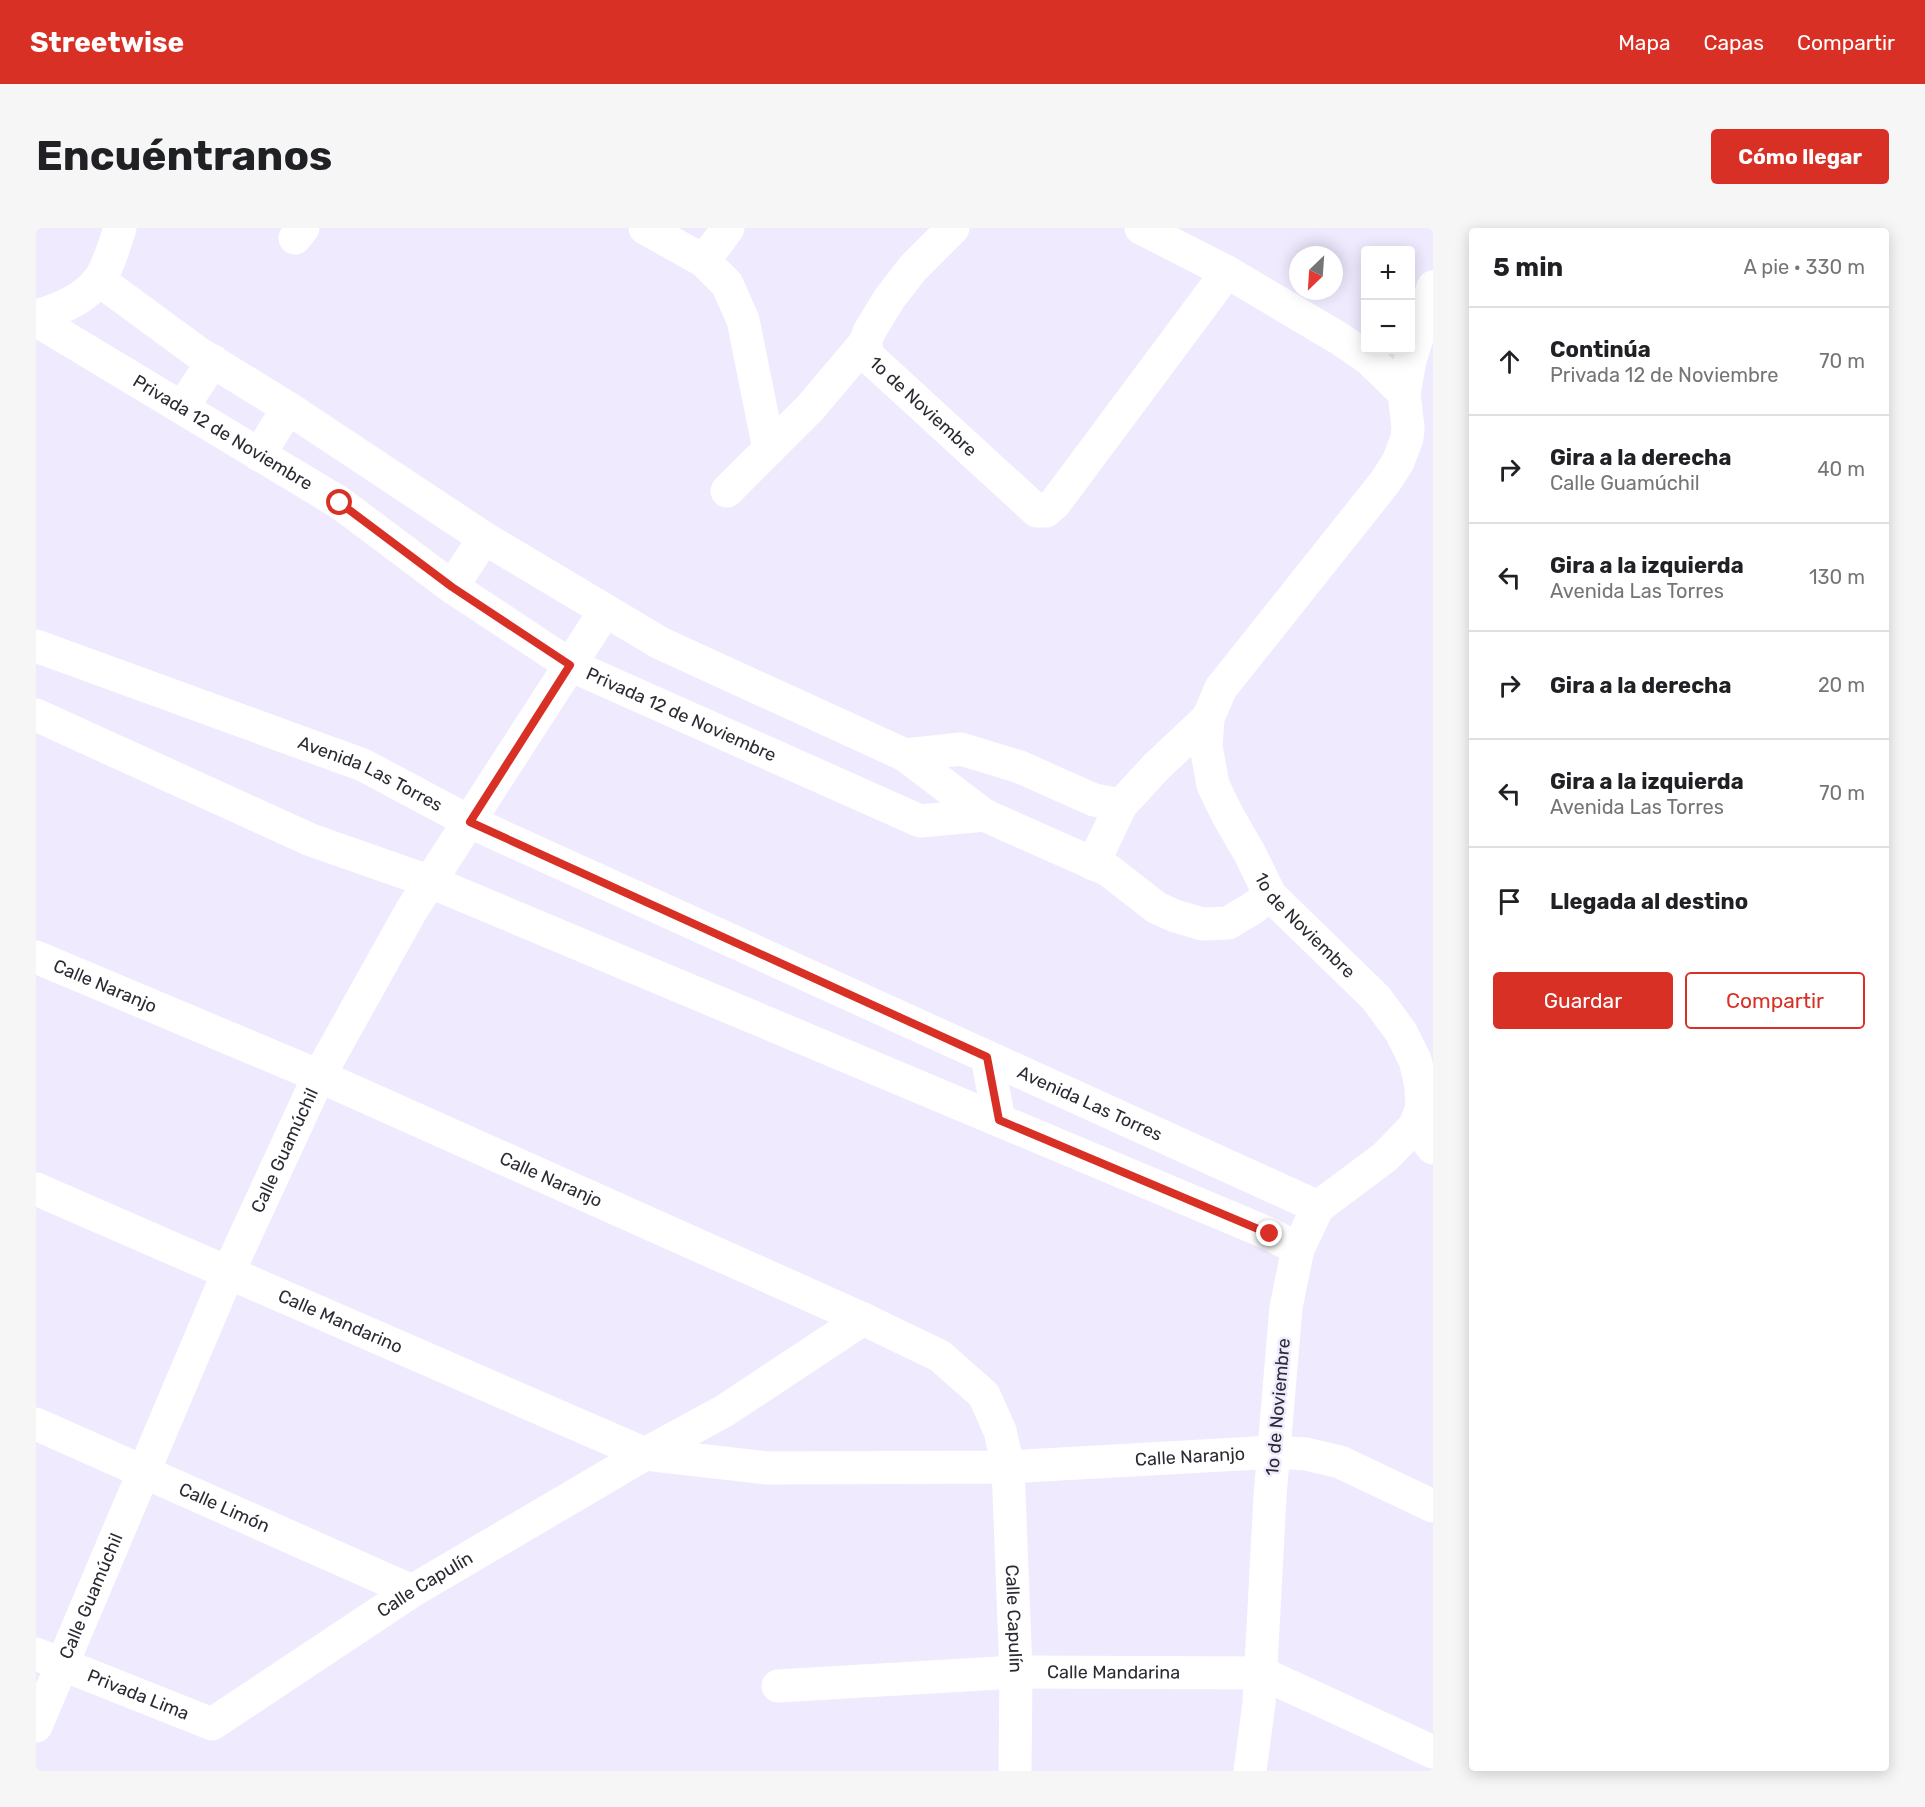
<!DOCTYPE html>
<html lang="es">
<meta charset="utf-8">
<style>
:root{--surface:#fff;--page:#f6f6f6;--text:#202124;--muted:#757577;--line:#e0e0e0;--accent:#d93025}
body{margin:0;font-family:Rubik,sans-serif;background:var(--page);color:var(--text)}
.controls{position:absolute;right:18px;top:18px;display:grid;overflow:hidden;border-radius:6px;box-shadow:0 3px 15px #0003}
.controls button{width:54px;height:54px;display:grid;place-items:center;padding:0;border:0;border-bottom:2px solid var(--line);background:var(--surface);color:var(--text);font:30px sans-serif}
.compass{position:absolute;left:1253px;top:18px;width:54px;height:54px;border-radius:50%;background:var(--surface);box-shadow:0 3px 15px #0003;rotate:205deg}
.stop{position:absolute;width:18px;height:18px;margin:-14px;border:4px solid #d93025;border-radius:50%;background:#fff}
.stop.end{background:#d93025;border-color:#fff;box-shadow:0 2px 6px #0008}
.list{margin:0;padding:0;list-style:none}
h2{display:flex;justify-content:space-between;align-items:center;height:78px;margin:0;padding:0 24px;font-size:26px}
h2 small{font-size:20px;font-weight:400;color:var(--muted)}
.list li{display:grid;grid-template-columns:39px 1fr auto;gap:18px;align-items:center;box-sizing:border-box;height:108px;padding:0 24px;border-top:2px solid var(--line)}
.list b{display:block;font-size:22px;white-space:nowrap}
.list p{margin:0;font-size:20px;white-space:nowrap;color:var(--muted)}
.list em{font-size:20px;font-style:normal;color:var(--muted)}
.actions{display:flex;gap:12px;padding:18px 24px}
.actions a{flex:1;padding:14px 0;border:2px solid var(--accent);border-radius:6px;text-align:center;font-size:21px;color:var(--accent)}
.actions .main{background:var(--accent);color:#fff}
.icon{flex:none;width:33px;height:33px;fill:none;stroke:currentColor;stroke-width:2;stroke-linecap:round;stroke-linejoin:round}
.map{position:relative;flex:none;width:1397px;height:1543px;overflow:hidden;border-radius:6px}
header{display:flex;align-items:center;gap:36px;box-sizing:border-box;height:84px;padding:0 30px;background:var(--accent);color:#fff}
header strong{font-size:28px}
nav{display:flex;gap:33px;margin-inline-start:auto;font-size:21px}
.intro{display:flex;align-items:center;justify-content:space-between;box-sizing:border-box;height:144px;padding:0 36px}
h1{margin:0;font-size:42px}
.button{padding:15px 27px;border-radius:6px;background:var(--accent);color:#fff;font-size:21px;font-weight:700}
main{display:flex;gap:36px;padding:0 36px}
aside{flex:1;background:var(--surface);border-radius:6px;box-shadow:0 3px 15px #0003}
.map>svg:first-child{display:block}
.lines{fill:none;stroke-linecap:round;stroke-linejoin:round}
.street{stroke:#fff;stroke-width:33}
.route{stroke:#d93025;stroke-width:8}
.labels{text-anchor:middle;stroke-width:5;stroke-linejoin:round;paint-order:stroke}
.street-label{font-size:18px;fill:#2c2a32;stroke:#f0eaff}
</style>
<header>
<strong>Streetwise</strong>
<nav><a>Mapa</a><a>Capas</a><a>Compartir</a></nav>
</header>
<div class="intro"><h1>Encuéntranos</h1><a class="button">Cómo llegar</a></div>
<main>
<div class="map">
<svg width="1397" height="1543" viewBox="0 0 1397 1543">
<rect width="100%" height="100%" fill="#f0eaff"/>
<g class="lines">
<g class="street">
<path d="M609 0 668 33 691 56 707 92 733 221"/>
<path id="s1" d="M917 0 877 40 853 71 833 104 829 115 833 129 1001 283H1010L1019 275 1191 44"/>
<path id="s2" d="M1105 0 1191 44 1304 111 1333 131 1368 165 1372 200 1371 210 1362 234 1349 254 1185 460 1172 490 1170 518 1177 557 1191 586 1214 626 1234 667 1340 770 1365 804 1379 832 1385 858 1386 879 1379 898 1349 929 1282 979 1262 1021 1250 1079 1234 1268 1223 1475 1214 1543"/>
<path d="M259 10 267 0"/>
<path d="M668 33 692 0"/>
<path d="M63 52 161 124 252 180 448 310 624 415 869 527 925 521 984 539 1058 572 1085 577 1121 538 1172 490"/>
<path d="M0 88C22 82 47 72 62 53 72 41 79 15 84 0"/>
<path id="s3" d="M0 92 304 275 416 359 534 437 884 593 948 587 1072 642 1121 680 1139 688 1166 696 1192 695 1217 680 1234 667"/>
<path d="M1368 165 1374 132 1397 59"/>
<path d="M146 180 177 133"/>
<path d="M223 227 252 180"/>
<path d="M691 263 774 180 829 115"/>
<path d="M416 359 448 310"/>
<path id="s4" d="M0 418 327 537 434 594 1282 979"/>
<path d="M0 487 275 612 395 654 1234 1006 1262 1021"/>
<path d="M869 527 948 587"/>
<path d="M1057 636 1085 577"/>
<path id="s5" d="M0 729 283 848 827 1091 904 1128 948 1167 964 1203 972 1239 980 1444 979 1543"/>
<path d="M951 829 963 892"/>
<path d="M1379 898 1397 920"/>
<path id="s6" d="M0 961 609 1226 688 1183 827 1091"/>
<path id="s7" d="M0 1196 376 1363"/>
<path id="s8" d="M0 1426 176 1496 376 1363 609 1226 731 1240 972 1239 1238 1224 1270 1226 1304 1234 1397 1278"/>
<path id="s9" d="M742 1458 980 1444 1225 1445 1397 1524"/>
<path id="s10" d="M0 1498 192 1045 283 848 375 683 569 383"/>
</g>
</g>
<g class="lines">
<path class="route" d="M304 275 416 359 534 437 434 594 951 829 963 892 1234 1006"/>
</g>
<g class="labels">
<g class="street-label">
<text dy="6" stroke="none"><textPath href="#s1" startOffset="234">1o de Noviembre</textPath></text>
<text dy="6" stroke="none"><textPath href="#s3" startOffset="218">Privada 12 de Noviembre</textPath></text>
<text dy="6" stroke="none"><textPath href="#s3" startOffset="758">Privada 12 de Noviembre</textPath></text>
<text dy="6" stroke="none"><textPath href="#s4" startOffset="358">Avenida Las Torres</textPath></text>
<text dy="6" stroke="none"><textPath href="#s2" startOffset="940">1o de Noviembre</textPath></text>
<text dy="6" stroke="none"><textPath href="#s5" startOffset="75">Calle Naranjo</textPath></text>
<text dy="6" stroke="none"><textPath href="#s4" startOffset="1150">Avenida Las Torres</textPath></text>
<text dy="6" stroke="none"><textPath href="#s10" startOffset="627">Calle Guamúchil</textPath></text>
<text dy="6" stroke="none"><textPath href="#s5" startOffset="561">Calle Naranjo</textPath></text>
<text dy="6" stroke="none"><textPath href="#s6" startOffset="332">Calle Mandarino</textPath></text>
<text transform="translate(1242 1179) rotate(-85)" y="6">1o de Noviembre</text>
<text dy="6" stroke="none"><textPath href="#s8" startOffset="1246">Calle Naranjo</textPath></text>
<text dy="6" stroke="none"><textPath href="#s7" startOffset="206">Calle Limón</textPath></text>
<text dy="6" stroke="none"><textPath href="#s8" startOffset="444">Calle Capulín</textPath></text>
<text dy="6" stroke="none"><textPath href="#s10" startOffset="141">Calle Guamúchil</textPath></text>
<text dy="6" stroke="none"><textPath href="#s5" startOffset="1275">Calle Capulín</textPath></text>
<text dy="6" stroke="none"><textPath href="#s9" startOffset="336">Calle Mandarina</textPath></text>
<text dy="6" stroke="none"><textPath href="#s8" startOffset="110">Privada Lima</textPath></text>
</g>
</g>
</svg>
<div class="controls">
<button>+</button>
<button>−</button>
</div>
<svg class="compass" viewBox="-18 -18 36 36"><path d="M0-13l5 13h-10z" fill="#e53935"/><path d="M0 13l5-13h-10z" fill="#757577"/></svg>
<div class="stop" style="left:304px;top:275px"></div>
<div class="stop end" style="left:1234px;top:1006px"></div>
</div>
<aside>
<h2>5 min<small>A pie · 330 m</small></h2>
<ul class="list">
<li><svg class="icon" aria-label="ahead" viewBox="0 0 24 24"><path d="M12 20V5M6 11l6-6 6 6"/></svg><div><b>Continúa</b><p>Privada 12 de Noviembre</p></div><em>70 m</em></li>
<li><svg class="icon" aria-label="right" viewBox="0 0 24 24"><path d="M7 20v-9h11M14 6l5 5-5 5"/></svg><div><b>Gira a la derecha</b><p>Calle Guamúchil</p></div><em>40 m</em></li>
<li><svg class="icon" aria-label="left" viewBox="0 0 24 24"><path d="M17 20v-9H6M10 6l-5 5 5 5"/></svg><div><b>Gira a la izquierda</b><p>Avenida Las Torres</p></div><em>130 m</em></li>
<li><svg class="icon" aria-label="right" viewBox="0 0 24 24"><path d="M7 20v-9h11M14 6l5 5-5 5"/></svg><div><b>Gira a la derecha</b></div><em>20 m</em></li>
<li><svg class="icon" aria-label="left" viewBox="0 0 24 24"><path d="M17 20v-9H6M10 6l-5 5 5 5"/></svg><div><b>Gira a la izquierda</b><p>Avenida Las Torres</p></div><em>70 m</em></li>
<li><svg class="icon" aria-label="arrive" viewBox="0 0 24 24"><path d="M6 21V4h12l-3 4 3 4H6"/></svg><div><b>Llegada al destino</b></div></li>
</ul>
<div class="actions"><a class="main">Guardar</a><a>Compartir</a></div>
</aside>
</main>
